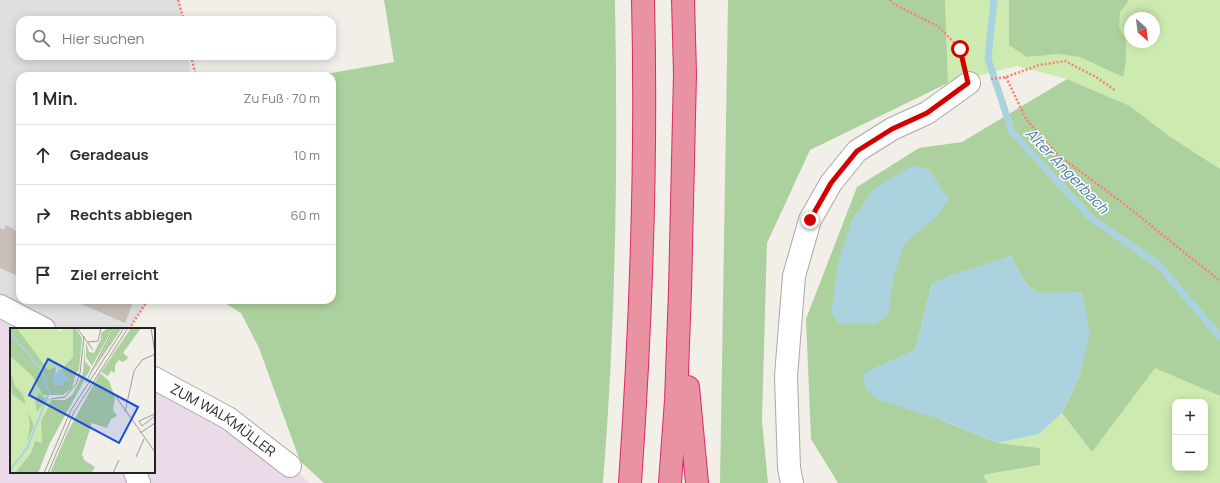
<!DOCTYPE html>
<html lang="de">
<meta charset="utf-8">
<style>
:root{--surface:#fff;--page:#f7f7f7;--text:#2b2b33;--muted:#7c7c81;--line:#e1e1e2}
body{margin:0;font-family:Manrope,sans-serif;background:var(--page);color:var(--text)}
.controls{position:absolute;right:12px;bottom:12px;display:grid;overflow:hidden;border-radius:8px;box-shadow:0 2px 10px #0003}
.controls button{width:36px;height:36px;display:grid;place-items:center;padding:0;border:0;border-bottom:1px solid var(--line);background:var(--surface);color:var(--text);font:20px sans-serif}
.compass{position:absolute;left:1124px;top:12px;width:36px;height:36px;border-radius:50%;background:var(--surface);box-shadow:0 2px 10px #0003;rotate:152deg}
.stop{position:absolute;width:12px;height:12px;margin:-9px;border:3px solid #d40000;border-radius:50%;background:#fff}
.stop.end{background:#d40000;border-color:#fff;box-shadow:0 1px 4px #0008}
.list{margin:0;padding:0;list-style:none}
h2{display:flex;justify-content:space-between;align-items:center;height:52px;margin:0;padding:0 16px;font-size:17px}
h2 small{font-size:13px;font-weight:400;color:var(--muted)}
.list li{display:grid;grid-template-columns:26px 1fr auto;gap:12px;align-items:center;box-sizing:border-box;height:60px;padding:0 16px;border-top:1px solid var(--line)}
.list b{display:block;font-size:15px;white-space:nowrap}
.list em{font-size:13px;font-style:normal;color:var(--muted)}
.icon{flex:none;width:22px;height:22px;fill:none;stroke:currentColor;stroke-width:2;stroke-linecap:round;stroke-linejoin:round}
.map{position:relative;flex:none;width:1220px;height:483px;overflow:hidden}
.search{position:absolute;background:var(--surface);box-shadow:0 2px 10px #0003;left:16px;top:16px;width:320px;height:44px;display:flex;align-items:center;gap:10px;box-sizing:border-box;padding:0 14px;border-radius:12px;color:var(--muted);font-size:15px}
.panel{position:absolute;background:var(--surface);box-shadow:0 2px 10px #0003;left:16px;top:72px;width:320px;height:232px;border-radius:12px}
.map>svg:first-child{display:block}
.residential{fill:#e0dfdf}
.industrial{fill:#ebdbe8}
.grass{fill:#cdebb0;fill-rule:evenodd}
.forest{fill:#add19e}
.water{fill:#aad3df}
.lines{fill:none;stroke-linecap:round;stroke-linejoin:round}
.stream{stroke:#aad3df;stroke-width:7}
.building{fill:#c7bfb8}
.minor-casing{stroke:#a9a9a9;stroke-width:24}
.highway-casing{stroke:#dc2a67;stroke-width:24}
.path{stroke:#fa8072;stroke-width:2.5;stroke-dasharray:2 2;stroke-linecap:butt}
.minor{stroke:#fff;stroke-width:22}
.highway{stroke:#e892a2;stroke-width:22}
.route{stroke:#d40000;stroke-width:5}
.labels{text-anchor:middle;stroke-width:3;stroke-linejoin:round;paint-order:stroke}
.street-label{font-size:14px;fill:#222;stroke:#fff}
.water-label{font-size:15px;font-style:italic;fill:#4a7aab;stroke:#fff}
.inset-river{fill:none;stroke:#aad3df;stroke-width:2}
.inset-road{fill:none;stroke:#9f9d99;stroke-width:1}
.view{fill:#1d4ed8;fill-opacity:0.15;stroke:#1d4ed8;stroke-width:2}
.inset-edge{fill:none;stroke:#222;stroke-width:2}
</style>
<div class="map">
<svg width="1220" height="483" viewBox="0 0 1220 483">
<rect width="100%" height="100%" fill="#f2efe9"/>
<path class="residential" d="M0 0H179L183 20H20V56H188L191 76H20V300H148L129 329H42L0 308Z"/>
<path class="industrial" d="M0 306 44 329H11V472H154V389L290 466 310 483H0Z"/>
<path class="grass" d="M945 0H1220V169L1169 136 1130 106 1067 79 1017 66 948 83ZM1130 18H1154V42H1130Z
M1155 367 1220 396V483H988L983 475 1040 465 1039 448 998 443 1039 434 1062 413 1092 452ZM1175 402H1205V468H1175Z"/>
<path class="forest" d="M384 0H615C618 161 616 322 603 483H324L300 461 259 348 241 313 220 300H332V76H314L394 62Z
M728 0H945L948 83 810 150 767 243 762 420 768 483H720Z
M1009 0H1127L1128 2 1120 12 1119 28 1126 40V62L1123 77 1080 57 1058 54 1027 57 1009 45Z
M1067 79 1130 106 1169 136 1220 169V396L1155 368 1092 452 1062 413 1080 375 1037 293 1024 281 1011 256 932 284 915 350 896 359 941 420 998 443 1040 448V465L983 475 988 483H838L811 439 806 319 857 187 919 148 962 142Z"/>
<path class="water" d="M912 166 929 169 949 200 937 216 905 243 894 275 888 314 876 324 838 323 831 312 839 259 852 220 874 189Z
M1011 256 1024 281 1037 293 1082 292 1090 333 1080 375 1062 413 1039 434 998 443 941 420 879 400 865 389 864 374 874 368 915 350 932 284 951 275Z"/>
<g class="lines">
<path class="stream" d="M994 0 988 59 1012 132 1091 218 1159 265 1220 337"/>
</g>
<path class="building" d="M6 225 20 233V277L0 268V228L4 230Z
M72 300H134L125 323Z"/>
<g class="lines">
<g class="minor-casing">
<g id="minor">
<path d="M0 306 44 329"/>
<path id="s1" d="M154 378 228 418 290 466"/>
<path d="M135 472 139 483"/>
<path d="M792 483 789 468 786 376 794 276 810 220 831 183 857 151 892 129 927 113 969 83"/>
</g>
</g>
<g class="highway-casing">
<path id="highway" d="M688 387 697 483
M630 483C641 323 647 161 643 0
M670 483 676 400 680 290 685 74 683 0"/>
</g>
<path class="path" d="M178 0 184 20
M890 0 894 4 939 27 960 49 963 62
M191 56 196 76
M1006 77 1026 119 1057 154 1124 204 1220 281
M991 79 1006 77 1039 65 1065 61 1096 77 1116 91
M129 329 148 300"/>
<use href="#minor" class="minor"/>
<use href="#highway" class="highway"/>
</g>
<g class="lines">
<path class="route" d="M810 220 831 183 857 151 892 129 927 113 968 83 960 49"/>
</g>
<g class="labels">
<g class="street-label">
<text dy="5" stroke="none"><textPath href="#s1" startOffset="81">ZUM WALKMÜLLER</textPath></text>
</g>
<g class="water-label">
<text transform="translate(1067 171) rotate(46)" y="5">Alter Angerbach</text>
</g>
</g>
<g transform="translate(10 328)">
<rect width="145" height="145" fill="#f2efe9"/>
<path d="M7 0H47L50 4 55 0H63V29L55 37V41L47 43 46 39 38 42ZM0 28 22 48 33 67 42 72 31 103 33 110 32 115 25 113 21 125 5 145H0Z" fill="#cdebb0"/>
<path d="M0 0H7L38 42 46 39 44 56 51 57 55 53H60L50 41H55V37L63 29V0L66 1 72 10 69 42 66 45 62 60 53 67H33L22 48 0 28ZM98 0H103L82 38 76 29V14L79 24 84 25 91 11V5ZM105 0H112L82 44ZM121 0H131L113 25 118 29 117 31 113 34 109 32 105 37V45L101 43 98 48 91 44ZM75 15V33L81 40 40 115 28 145H5L21 125 25 113 32 115 31 93 42 72H55L62 67 69 54 73 44ZM0 43 5 58 13 67 16 77 2 66ZM90 45 99 53 105 69 103 82 107 88 101 91 97 100 82 95 72 126 74 132 85 139 81 145H40L58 103ZM29 65 36 72 27 84 25 73ZM18 84 24 98 17 114 20 97Z" fill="#add19e"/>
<path d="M49 42 53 43 60 53H55L51 57 44 56 42 48Z" fill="#aad3df"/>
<path class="inset-river" d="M0 5 32 42 39 65 17 120 0 142"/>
<path class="inset-road" d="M67 0 83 22M141 0 145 26M78 14 88 13 91 0M76 54 104 0M106 69 145 124M41 71 55 69 66 56 70 45 74 8M115 84 124 43 132 32 145 26M145 86 129 93 132 98 145 88M130 105 145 95M126 129 134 111M34 145 61 82 114 0M38 145 64 84 118 0M103 145 109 132"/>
<path class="view" d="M38 31 128 79 109 115 19 67Z"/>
<rect width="145" height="145" class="inset-edge"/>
</g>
</svg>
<div class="controls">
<button>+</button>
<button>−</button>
</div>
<svg class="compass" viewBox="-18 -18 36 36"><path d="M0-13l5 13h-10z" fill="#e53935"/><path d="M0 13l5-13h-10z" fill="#7c7c81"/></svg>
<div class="stop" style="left:960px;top:49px"></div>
<div class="stop end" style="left:810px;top:220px"></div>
<div class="search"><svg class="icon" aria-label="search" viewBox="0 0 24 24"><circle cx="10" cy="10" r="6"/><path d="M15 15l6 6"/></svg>Hier suchen</div>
<section class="panel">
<h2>1 Min.<small>Zu Fuß · 70 m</small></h2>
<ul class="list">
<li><svg class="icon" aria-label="ahead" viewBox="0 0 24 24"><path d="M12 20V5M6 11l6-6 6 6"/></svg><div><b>Geradeaus</b></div><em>10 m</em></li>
<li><svg class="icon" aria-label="right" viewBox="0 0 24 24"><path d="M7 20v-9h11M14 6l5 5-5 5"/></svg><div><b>Rechts abbiegen</b></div><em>60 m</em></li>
<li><svg class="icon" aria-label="arrive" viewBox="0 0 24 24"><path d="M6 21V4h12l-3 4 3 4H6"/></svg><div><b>Ziel erreicht</b></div></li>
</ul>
</section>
</div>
